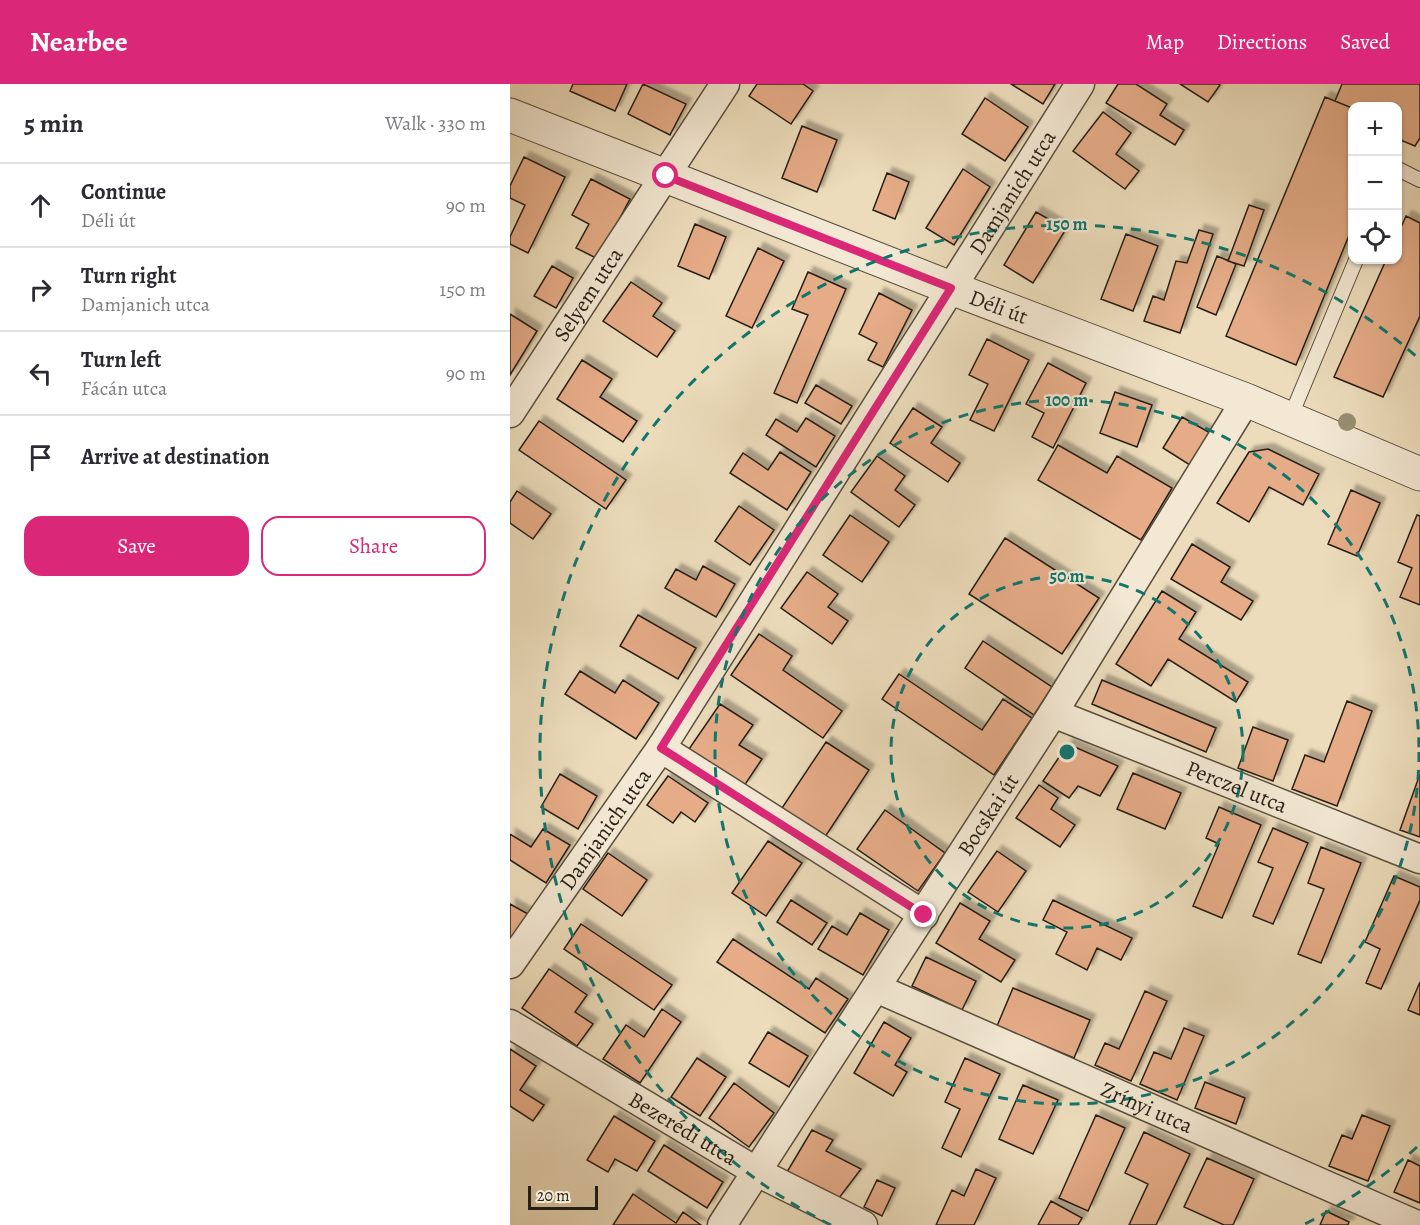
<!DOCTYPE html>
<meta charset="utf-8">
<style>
:root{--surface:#fff;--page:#f2f2f3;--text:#2b2b33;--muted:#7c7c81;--line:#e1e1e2;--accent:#db2777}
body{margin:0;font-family:Alegreya,serif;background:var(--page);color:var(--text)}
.controls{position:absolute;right:18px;top:18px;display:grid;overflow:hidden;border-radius:12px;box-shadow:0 2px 4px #0004}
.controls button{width:54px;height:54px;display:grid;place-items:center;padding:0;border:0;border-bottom:2px solid var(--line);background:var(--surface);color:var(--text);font:30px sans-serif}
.scale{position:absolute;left:18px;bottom:15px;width:70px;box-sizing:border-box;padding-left:6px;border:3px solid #281f15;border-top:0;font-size:16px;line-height:21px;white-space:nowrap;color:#281f15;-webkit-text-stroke:4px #f3e8d3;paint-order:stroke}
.stop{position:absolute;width:18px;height:18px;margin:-14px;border:4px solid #db2777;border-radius:50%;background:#fff}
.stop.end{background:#db2777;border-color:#fff;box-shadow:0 2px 6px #0008}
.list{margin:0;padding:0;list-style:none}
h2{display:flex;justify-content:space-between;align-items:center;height:78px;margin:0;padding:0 24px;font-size:26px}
h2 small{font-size:20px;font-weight:400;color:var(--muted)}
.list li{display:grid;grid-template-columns:39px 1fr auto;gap:18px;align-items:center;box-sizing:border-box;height:84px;padding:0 24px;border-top:2px solid var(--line)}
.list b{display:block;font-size:22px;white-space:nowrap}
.list p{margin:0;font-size:20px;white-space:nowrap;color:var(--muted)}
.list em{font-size:20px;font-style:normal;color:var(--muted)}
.actions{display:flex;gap:12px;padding:18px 24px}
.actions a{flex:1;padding:14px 0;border:2px solid var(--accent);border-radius:18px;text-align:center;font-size:21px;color:var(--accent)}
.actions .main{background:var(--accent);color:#fff}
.icon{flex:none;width:33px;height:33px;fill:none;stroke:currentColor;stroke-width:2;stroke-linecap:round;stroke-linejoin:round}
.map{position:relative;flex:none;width:910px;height:1141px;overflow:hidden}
header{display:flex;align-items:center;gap:36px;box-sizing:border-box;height:84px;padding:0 30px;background:var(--accent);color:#fff}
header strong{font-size:28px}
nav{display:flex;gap:33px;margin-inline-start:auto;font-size:21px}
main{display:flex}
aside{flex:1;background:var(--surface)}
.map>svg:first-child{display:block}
.building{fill:#e5ac87;stroke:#281f15;stroke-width:1.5;filter:url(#shadow)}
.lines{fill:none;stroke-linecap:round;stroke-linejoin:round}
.service-casing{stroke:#594e3e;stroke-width:16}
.minor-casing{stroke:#594e3e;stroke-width:31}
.tertiary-casing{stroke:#594e3e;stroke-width:35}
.service{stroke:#f3e8d3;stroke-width:14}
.minor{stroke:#f3e8d3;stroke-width:28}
.tertiary{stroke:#f3e8d3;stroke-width:33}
.tree{fill:#988e74}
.route{stroke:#db2777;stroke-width:8}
.ring{fill:none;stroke:#0f766e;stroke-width:3;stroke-dasharray:10 8}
.labels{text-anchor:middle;stroke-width:4.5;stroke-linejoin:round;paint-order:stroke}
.street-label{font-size:22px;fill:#281f15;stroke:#f3e8d3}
.centre{fill:#0f766e;stroke:#f3e8d3;stroke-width:3}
.ring-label{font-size:18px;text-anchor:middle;font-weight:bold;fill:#0f766e;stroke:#f3e8d3;stroke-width:4.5;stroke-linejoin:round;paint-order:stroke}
</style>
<header>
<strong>Nearbee</strong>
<nav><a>Map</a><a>Directions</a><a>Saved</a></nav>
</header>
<main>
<aside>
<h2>5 min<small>Walk · 330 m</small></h2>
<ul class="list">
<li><svg class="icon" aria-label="ahead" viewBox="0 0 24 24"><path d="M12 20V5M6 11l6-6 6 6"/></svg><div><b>Continue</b><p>Déli út</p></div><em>90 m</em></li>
<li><svg class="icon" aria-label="right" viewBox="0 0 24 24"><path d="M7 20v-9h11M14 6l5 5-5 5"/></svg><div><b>Turn right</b><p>Damjanich utca</p></div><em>150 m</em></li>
<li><svg class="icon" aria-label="left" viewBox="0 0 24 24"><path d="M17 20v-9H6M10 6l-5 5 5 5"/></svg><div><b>Turn left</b><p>Fácán utca</p></div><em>90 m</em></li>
<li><svg class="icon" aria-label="arrive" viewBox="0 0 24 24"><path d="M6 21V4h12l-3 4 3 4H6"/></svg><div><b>Arrive at destination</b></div></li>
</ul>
<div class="actions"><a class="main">Save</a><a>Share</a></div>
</aside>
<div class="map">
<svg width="910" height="1141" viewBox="0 0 910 1141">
<defs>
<filter id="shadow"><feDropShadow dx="5.5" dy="-5.5" stdDeviation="1.5" flood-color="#0004"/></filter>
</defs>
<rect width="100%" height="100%" fill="#ecdcbb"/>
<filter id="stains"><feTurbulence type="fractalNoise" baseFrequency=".00333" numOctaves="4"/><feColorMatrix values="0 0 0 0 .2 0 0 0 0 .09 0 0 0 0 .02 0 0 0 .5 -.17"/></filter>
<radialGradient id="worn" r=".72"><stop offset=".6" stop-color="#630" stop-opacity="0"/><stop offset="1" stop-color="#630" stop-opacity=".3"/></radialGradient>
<path class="building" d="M63 0H117L105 27 60 7Z
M133 0 176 20 160 51 118 30Z
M247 0H293L303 7 281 40 239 12Z
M501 0H545L533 20Z
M608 0H626L657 20 650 31 674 46 665 61 596 19Z
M670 0H708L710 1 698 18Z
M832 0H910V54L905 62 888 55V22L842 24 825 17Z
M815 13 842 24V144L786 281 716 252Z
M475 14 518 43 495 77 452 50Z
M593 28 621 49 606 70 629 87 615 105 563 67Z
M292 42 327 56 307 108 272 94Z
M14 73 55 93 18 169 0 160V153L15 121 0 114V102Z
M453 85 480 103 444 161 416 144Z
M377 89 399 98 385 135 363 126Z
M81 95 120 115 88 175 66 164 79 140 62 131Z
M739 121 754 126 734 182 718 177Z
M526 128 556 145 523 199 494 181Z
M896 132 910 139V232L873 313 824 293 876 176H888V150Z
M185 140 216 153 199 195 168 182Z
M689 146 703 150 670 249 634 237 643 212 654 216 666 177 677 179Z
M616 150 648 162 623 227 591 215Z
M248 164 274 177 242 244 216 232Z
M707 172 726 180 706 231 687 223Z
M42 182 63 194 46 224 24 212Z
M298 188 336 205 287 319 264 309 298 231 282 225Z
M121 198 152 219 143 232 165 247 147 273 93 237Z
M369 209 402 226 373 283 358 276 367 259 349 250Z
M0 230 27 247 0 291Z
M477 255 519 276 484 347 460 336 478 300 459 291Z
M72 276 102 295 90 313 127 337 113 358 47 315Z
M538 279 576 299 543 364 522 353 534 329 516 320Z
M306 301 342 322 331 340 295 319Z
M605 308 642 321 627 363 590 349Z
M403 324 432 343 421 359 450 379 438 398 380 359Z
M672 333 702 350 683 383 653 364Z
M296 334 325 352 306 383 256 351 266 335 287 348Z
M29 337 116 396 96 425 9 366Z
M548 361 597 389 607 372 662 404 631 456 528 396Z
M758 365 809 390 793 421 759 403 739 438 707 419 739 368Z
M270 368 301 388 277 426 220 389 233 369 258 386Z
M367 372 395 392 385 406 405 421 389 443 341 408Z
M841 406 870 419 847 472 818 460Z
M7 407 41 430 23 455 0 439V418Z
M229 422 264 446 240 481 205 457Z
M340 431 379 458 352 498 313 471Z
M907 431 910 432V521L890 513 902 484 888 478Z
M495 454 589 514 552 570 459 510Z
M682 460 720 483 711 498 743 517 731 536 661 495Z
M193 482 225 500 206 533 155 504 166 485 186 496Z
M297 488 328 510 318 523 338 537 322 560 271 524Z
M652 507 686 528 669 555 738 598 726 618 658 575 641 602 606 580Z
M128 531 186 564 168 595 110 562Z
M249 550 282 572 273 586 332 627 313 654 221 591Z
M473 557 542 603 524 631 455 584Z
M70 587 105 609 113 596 149 619 126 655 55 610Z
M389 590 472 646 493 615 522 634 484 691 372 615Z
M592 596 706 644 696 668 582 620Z
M837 617 862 627 827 722 782 705 795 671 814 678Z
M210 620 243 641 229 661 252 675 234 702 179 665Z
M743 643 778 656 763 697 728 684Z
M316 658 359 686 315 753 272 724Z
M558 660 608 682 590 712 568 702 559 714 533 697Z
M623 689 671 709 655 745 607 725Z
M50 690 87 712 68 745 31 723Z
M910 690V753L890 746Z
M158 692 198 719 185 738 171 728 163 739 137 721Z
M529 701 548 714 541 725 565 741 550 763 506 734Z
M709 723 751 741 712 834 683 822 709 760 696 754Z
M375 726 435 769 408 807 347 765Z
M763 744 798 759 763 840 743 832 763 784 748 778Z
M33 745 60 761 36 799 0 776V750L21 763Z
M258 757 292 779 256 832 222 809Z
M811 763 851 779 811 879 788 870 814 805 798 799Z
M487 767 516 787 488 828 458 808Z
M98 769 137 796 112 832 73 805Z
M884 792 910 803V816L871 905 856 899 870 865 855 858Z
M281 816 317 839 302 861 267 838Z
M543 816 622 854 611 876 587 864 577 886 546 870 557 848 533 836Z
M450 819 480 837 469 855 505 876 491 898 426 859Z
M0 820 18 830 0 861Z
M350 829 379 846 353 891 308 865 322 842 337 851Z
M71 840 162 901 144 926 54 865Z
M223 855 299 905 306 894 338 915 315 949 207 878Z
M416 873 466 897 452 926 402 902Z
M39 885 77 911 65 928 83 940 67 962 12 924Z
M910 898V931L898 926Z
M503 904 580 936 564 974 487 942Z
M635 907 657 917 621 997 585 981 595 959 609 965Z
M152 925 171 938 130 999 93 975 116 941 134 953Z
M374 938 401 954 385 981 397 988 383 1012 344 989Z
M674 944 694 952 667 1016 630 1000 644 968 661 975Z
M258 948 298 972 279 1003 239 979Z
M0 965 26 982 10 1006 34 1021 23 1037 0 1022Z
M187 974 216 993 190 1032 161 1013Z
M455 974 490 990 451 1073 432 1064 450 1025 435 1018Z
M695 998 735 1014 726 1040 685 1024Z
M224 999 264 1029 239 1063 199 1034Z
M513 1001 548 1016 523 1070 489 1055Z
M586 1031 615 1044 578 1127 549 1114Z
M852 1031 880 1042 858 1097 819 1082 832 1051 842 1055Z
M104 1032 145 1057 127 1087 105 1075 98 1088 77 1076Z
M302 1046 323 1056 316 1067 351 1085 329 1114 277 1088Z
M634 1048 680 1070 646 1141H619L638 1100 615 1089Z
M154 1061 213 1098 197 1124 138 1087Z
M697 1074 744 1095 723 1141H714L674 1123Z
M898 1076 910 1082V1119L884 1108Z
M466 1085 486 1094 464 1141H426L442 1106 454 1112Z
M367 1096 385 1104 372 1132 354 1123Z
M123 1110 166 1139 173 1128 191 1141H103Z
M541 1117 572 1134 568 1141H528Z
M816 1127 839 1138 838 1141H810Z"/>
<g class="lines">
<g class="service-casing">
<path id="service" d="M888 85 910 96
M780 334 846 176"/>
</g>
<g class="minor-casing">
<g id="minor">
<path id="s1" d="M0 329 215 0"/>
<path id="s2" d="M543 629 910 775"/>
<path d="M151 664 414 831"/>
<path id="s3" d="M0 880 151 664 570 0"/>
<path id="s4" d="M366 904 907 1141"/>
<path id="s5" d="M0 940 247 1088 353 1141"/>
<path id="s6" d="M212 1141 543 629 736 316"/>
</g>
</g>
<g class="tertiary-casing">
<g id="tertiary">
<path id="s7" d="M0 31 441 204 736 316 910 390"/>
</g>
</g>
<use href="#service" class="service"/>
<use href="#minor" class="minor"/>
<use href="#tertiary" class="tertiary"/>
</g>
<circle class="tree" cx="837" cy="338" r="9"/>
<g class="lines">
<path class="route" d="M156 92 441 204 151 664 414 831"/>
</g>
<g class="ring">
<circle cx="557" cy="668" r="176"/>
<circle cx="557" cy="668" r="352"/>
<path d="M907 1063A528 528 0 0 1 793 1141M321 1141A528 528 0 1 1 907 273"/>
</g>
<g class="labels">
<g class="street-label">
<text dy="8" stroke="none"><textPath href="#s3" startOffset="921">Damjanich utca</textPath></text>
<text dy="8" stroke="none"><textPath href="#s1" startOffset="142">Selyem utca</textPath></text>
<text dy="8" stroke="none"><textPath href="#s7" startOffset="525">Déli út</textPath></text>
<text dy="8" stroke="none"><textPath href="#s2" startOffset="198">Perczel utca</textPath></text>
<text dy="8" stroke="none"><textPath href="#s6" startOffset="489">Bocskai út</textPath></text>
<text dy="8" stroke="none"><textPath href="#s3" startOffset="165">Damjanich utca</textPath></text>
<text dy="8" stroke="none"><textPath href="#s4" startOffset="296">Zrínyi utca</textPath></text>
<text dy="8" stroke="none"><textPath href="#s5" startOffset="202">Bezerédi utca</textPath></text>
</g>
</g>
<circle cx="557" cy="668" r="9" class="centre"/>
<g class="ring-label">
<text x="557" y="146">150 m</text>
<text x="557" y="322">100 m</text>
<text x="557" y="498">50 m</text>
</g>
<rect width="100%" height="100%" filter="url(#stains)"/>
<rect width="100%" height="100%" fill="url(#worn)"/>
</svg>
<div class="controls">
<button>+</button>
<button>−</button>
<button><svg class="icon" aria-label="locate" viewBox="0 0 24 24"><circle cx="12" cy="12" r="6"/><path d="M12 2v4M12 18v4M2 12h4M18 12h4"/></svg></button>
</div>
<div class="scale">20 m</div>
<div class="stop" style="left:156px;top:92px"></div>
<div class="stop end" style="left:414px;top:831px"></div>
</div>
</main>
